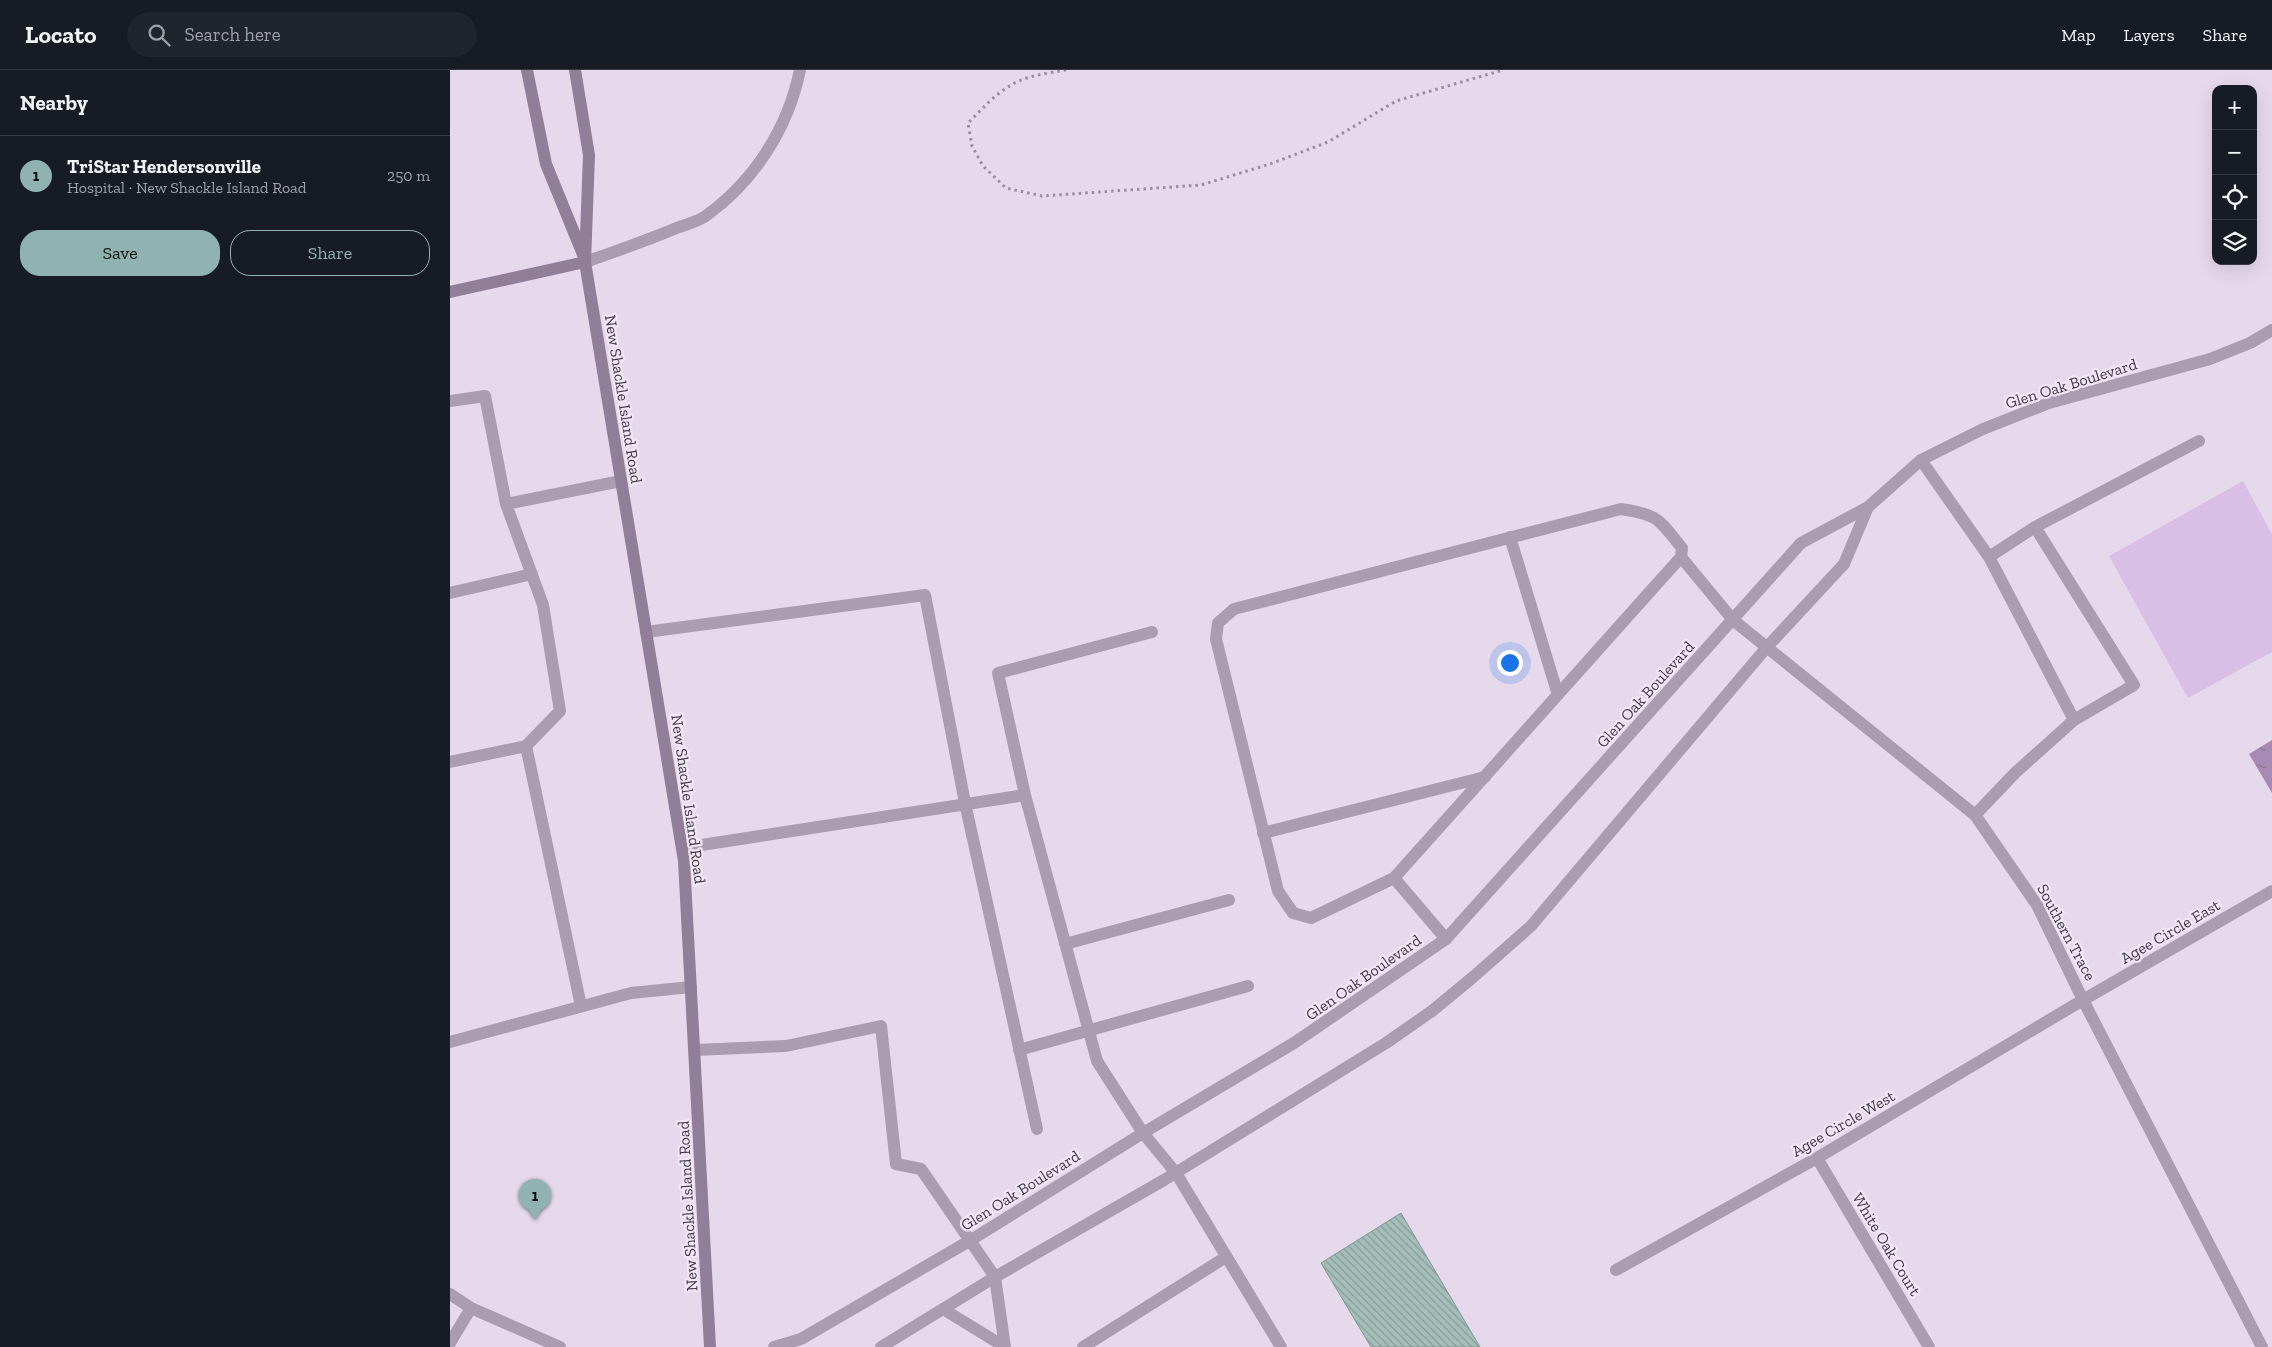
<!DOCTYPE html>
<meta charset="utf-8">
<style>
:root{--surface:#171b24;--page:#20242c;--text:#f1f3f6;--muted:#9ea1a6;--line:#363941;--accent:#90b3b1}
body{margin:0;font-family:"Zilla Slab",serif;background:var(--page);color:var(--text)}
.controls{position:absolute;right:15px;top:15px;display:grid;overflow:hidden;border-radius:10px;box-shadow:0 5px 20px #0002}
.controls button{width:45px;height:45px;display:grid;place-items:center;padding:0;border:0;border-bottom:1px solid var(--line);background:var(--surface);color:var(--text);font:25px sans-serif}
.you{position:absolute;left:1059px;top:592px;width:18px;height:18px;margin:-12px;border:4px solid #fff;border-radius:50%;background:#1a73e8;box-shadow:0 0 0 8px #1a73e833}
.badge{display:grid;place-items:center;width:32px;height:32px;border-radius:50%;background:var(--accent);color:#111;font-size:16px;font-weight:700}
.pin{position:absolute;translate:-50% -41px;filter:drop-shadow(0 1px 2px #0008)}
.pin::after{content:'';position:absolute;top:26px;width:18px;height:15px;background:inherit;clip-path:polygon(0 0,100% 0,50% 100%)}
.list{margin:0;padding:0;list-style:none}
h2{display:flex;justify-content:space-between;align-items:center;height:65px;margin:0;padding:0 20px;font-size:21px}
h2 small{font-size:16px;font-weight:400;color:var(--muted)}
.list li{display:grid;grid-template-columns:32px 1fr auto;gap:15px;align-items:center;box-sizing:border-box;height:80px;padding:0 20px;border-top:1px solid var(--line)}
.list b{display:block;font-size:19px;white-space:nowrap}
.list p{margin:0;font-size:16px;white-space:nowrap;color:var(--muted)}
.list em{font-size:16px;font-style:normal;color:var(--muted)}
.actions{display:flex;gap:10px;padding:15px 20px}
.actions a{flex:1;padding:11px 0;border:1px solid var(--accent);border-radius:20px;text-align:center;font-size:18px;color:var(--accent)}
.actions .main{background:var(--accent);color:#111}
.icon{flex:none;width:28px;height:28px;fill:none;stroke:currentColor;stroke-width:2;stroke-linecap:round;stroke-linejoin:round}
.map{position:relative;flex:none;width:1822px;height:1277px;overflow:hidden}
header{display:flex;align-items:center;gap:30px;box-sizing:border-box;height:70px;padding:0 25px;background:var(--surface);border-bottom:1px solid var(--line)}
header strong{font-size:24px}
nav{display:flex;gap:28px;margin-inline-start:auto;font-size:18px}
.search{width:350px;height:45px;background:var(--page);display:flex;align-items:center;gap:12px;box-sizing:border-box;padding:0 18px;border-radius:28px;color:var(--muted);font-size:19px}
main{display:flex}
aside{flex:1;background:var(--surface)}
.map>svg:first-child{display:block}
.pitch{fill:#d9bfe5}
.water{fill:url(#water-ripples)}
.building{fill:url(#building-back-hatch);stroke:#809995}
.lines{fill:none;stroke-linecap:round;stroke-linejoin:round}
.path{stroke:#988f9c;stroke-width:3;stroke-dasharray:2.5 4;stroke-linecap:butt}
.lane{stroke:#aa9db0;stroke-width:12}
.street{stroke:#aa9db0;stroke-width:12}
.secondary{stroke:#917e99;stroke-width:12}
.labels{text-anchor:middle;stroke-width:4.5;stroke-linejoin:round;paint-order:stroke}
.street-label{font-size:16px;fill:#403b42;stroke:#f3e6f9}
</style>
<header>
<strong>Locato</strong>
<div class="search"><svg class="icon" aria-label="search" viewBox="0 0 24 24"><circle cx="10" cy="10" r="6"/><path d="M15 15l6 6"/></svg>Search here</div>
<nav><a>Map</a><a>Layers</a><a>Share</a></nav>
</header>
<main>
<aside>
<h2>Nearby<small></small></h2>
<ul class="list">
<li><span class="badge">1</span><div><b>TriStar Hendersonville</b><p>Hospital · New Shackle Island Road</p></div><em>250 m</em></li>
</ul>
<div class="actions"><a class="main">Save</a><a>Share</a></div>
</aside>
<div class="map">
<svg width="1822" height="1277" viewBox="0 0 1822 1277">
<defs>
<pattern id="water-ripples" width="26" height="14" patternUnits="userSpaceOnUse" patternTransform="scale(1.25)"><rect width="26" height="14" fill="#a88bb4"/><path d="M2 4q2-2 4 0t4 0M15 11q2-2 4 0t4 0" fill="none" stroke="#8a7394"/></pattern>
<pattern id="building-back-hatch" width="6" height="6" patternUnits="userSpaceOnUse" patternTransform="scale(1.25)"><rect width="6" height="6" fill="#a4beba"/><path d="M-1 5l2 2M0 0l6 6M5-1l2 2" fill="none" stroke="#879c99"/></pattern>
</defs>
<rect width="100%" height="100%" fill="#e6d9ec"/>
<path class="pitch" d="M1793 411 1822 464V582L1738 628 1659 486Z"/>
<path class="water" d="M1822 670V723L1799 684Z"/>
<path class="building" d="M951 1143 1030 1277H921L871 1193Z"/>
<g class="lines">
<path class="path" d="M616 0C604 2 590 4 577 8 553 15 535 36 518 53L522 76 533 96 556 118 592 126 751 115 820 94 878 72 946 31 1053 0"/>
<path class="lane" d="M0 331 35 326 56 434 171 411
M1471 390 1539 487 1624 650 1565 703 1525 745
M56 434 93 535 110 641 76 676 131 936
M1585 457 1684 615 1624 650
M1060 467 1108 625
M1539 487 1585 457 1749 371
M0 523 82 504
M196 562 475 525 515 733 587 1059
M0 692 76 676
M575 725 548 603 702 562
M813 763 1035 707
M232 778 575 725 647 991 693 1063 726 1103 831 1277
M944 808 1231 487
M996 869 944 808 861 848 843 843 828 821 766 569 768 553 784 539 1171 439C1210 445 1208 449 1232 478L1231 487 1283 550
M615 874 779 830
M0 972 181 923 241 917
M245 980 336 976 431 956 446 1094 471 1099 545 1207 555 1277
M569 980 798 916
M0 1224 21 1238 110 1277
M493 1239 555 1277
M0 1273 21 1238
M633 1277 776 1187"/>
<path class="street" d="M135 192C167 181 198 170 229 157 238 154 250 151 257 145 305 110 338 58 350 0
M1283 550 1525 745 1587 835 1633 930 1812 1277
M1367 1088 1479 1277
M1166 1200 1367 1088 1633 930 1822 821
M324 1277 351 1269 521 1170 693 1063 844 973 996 869 1351 473 1418 437 1471 390 1533 359 1599 333 1760 289 1800 273 1822 260
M431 1277 545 1207 714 1110 936 973 982 941 1022 908 1081 856 1317 577 1394 494 1418 437"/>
<path class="secondary" d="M77 0 96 94 134 187
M125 0 139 85 135 192 234 791 260 1277
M0 222 135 192"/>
</g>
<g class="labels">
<g class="street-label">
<text transform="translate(1621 313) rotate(-17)" y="6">Glen Oak Boulevard</text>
<text transform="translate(174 329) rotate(81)" y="6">New Shackle Island Road</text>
<text transform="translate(1195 624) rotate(-48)" y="6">Glen Oak Boulevard</text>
<text transform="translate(239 729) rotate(82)" y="6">New Shackle Island Road</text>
<text transform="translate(1720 861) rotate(-30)" y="6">Agee Circle East</text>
<text transform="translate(1617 862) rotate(62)" y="6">Southern Trace</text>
<text transform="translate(913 907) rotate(-35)" y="6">Glen Oak Boulevard</text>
<text transform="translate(1393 1053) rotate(-30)" y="6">Agee Circle West</text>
<text transform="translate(570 1120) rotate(-32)" y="6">Glen Oak Boulevard</text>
<text transform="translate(237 1136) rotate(-93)" y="6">New Shackle Island Road</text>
<text transform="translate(1437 1174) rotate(59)" y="6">White Oak Court</text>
</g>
</g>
</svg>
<div class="controls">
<button>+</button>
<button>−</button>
<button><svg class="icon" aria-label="locate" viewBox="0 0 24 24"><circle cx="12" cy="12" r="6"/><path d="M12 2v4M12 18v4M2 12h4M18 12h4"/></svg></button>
<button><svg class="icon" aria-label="layers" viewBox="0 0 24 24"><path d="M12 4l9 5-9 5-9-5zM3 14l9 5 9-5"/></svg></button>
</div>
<div class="you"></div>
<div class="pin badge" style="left:85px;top:1150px">1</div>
</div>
</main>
